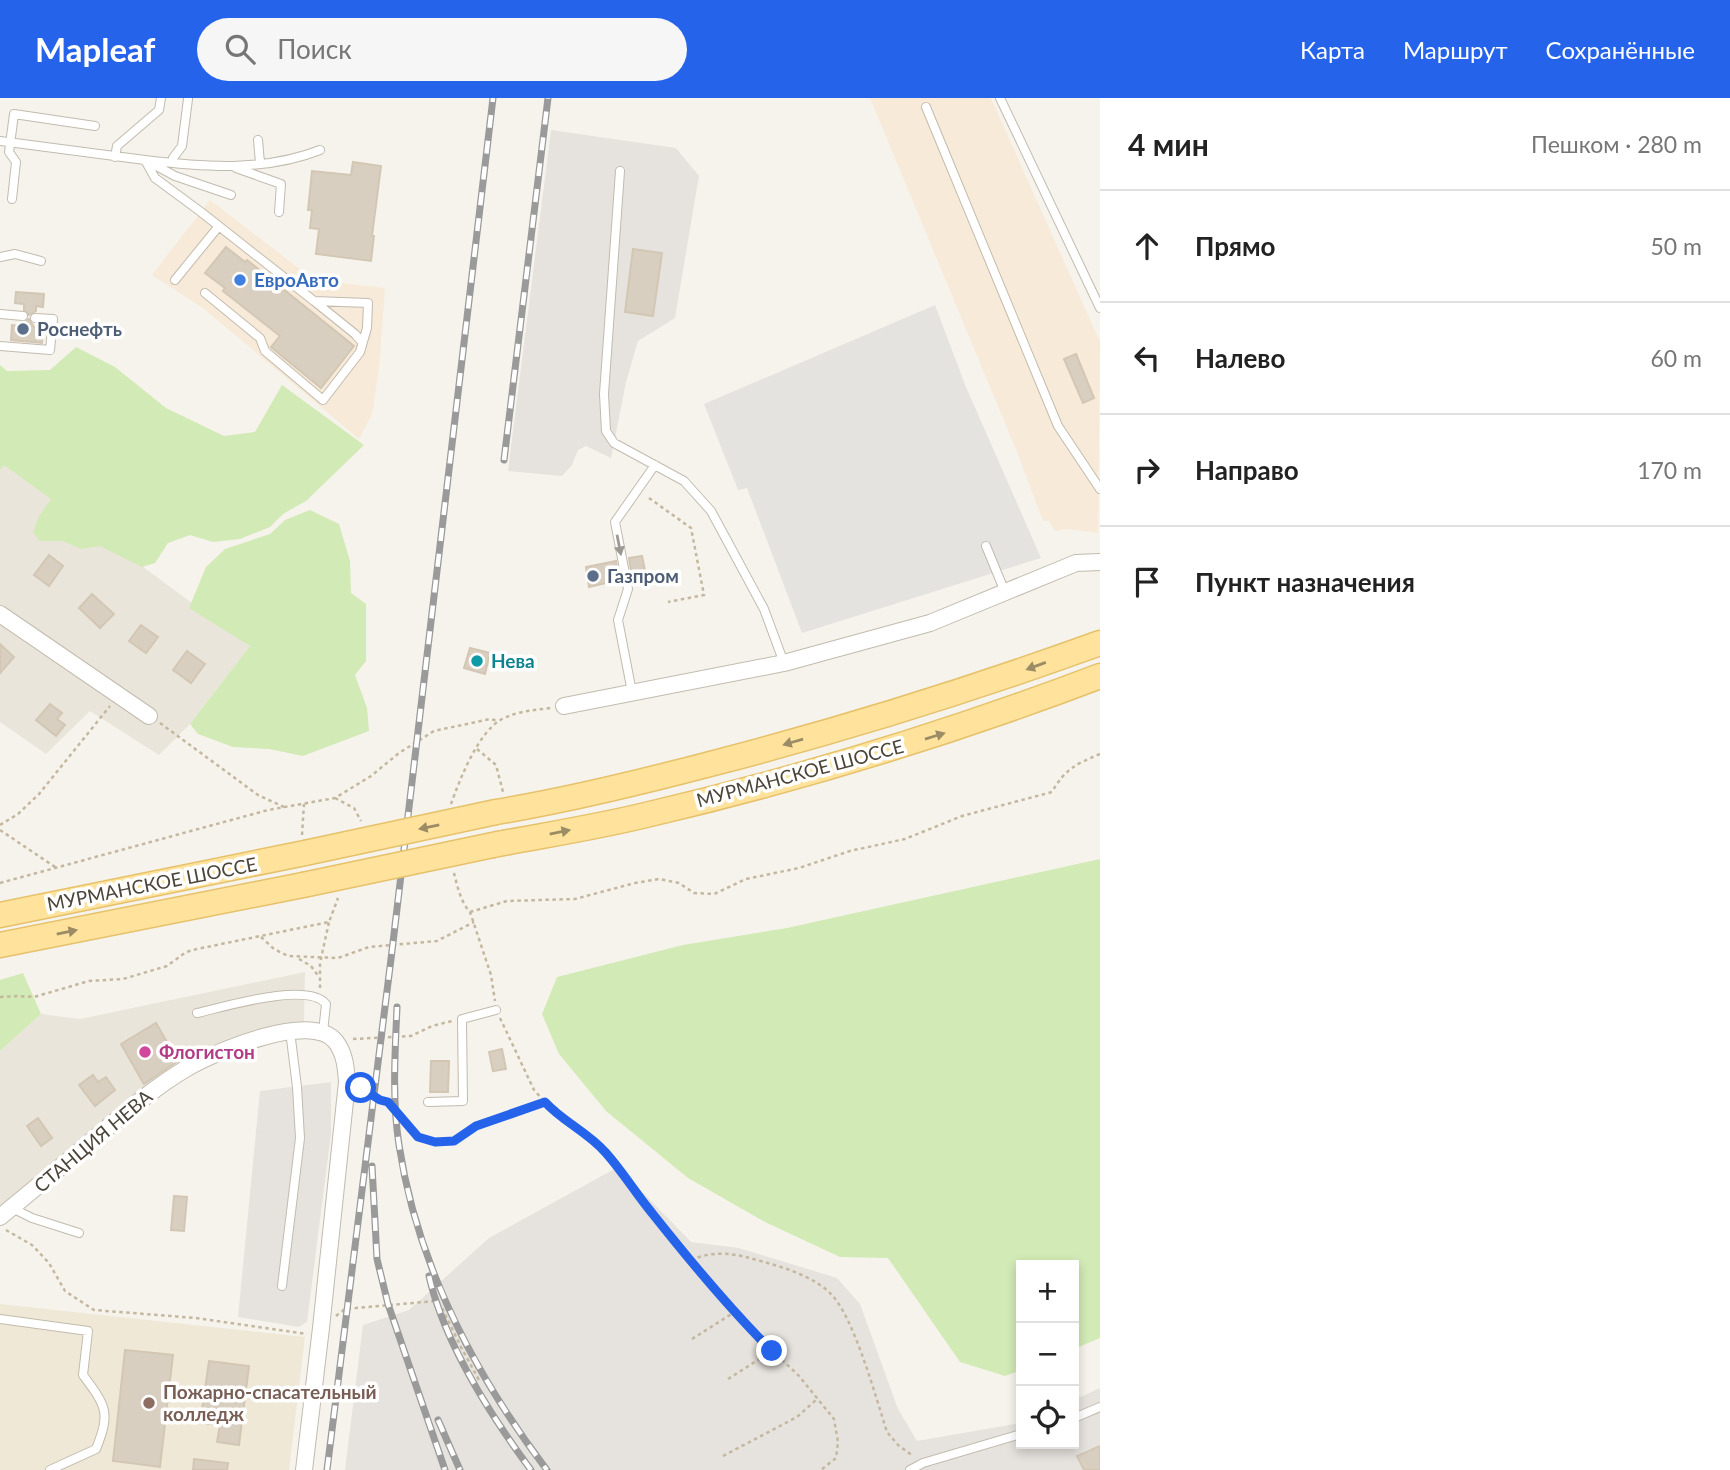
<!DOCTYPE html>
<html lang="ru">
<meta charset="utf-8">
<style>
:root{--surface:#fff;--page:#f6f6f6;--text:#222;--muted:#767676;--line:#e0e0e0;--accent:#2563eb}
body{margin:0;font-family:Lato,sans-serif;background:var(--page);color:var(--text)}
.controls{position:absolute;right:21px;bottom:21px;display:grid;overflow:hidden;border-radius:0px;box-shadow:0 4px 10px #0003}
.controls button{width:63px;height:63px;display:grid;place-items:center;padding:0;border:0;border-bottom:2px solid var(--line);background:var(--surface);color:var(--text);font:35px sans-serif}
.stop{position:absolute;width:21px;height:21px;margin:-16px;border:5px solid #2563eb;border-radius:50%;background:#fff}
.stop.end{background:#2563eb;border-color:#fff;box-shadow:0 2px 7px #0008}
.list{margin:0;padding:0;list-style:none}
h2{display:flex;justify-content:space-between;align-items:center;height:91px;margin:0;padding:0 28px;font-size:30px}
h2 small{font-size:23px;font-weight:400;color:var(--muted)}
.list li{display:grid;grid-template-columns:46px 1fr auto;gap:21px;align-items:center;box-sizing:border-box;height:112px;padding:0 28px;border-top:2px solid var(--line)}
.list b{display:block;font-size:26px;white-space:nowrap}
.list em{font-size:23px;font-style:normal;color:var(--muted)}
.icon{flex:none;width:38px;height:38px;fill:none;stroke:currentColor;stroke-width:2;stroke-linecap:round;stroke-linejoin:round}
.map{position:relative;flex:none;width:1100px;height:1372px;overflow:hidden}
header{display:flex;align-items:center;gap:42px;box-sizing:border-box;height:98px;padding:0 35px;background:var(--accent);color:#fff}
header strong{font-size:33px}
nav{display:flex;gap:38px;margin-inline-start:auto;font-size:24px}
.search{width:490px;height:63px;background:var(--page);display:flex;align-items:center;gap:18px;box-sizing:border-box;padding:0 24px;border-radius:38px;color:var(--muted);font-size:26px}
main{display:flex}
aside{flex:1;background:var(--surface)}
.map>svg:first-child{display:block}
.residential{fill:#eae5da}
.commercial{fill:#f7ead8}
.industrial{fill:#e6e2dd}
.education{fill:#efe8d6}
.green{fill:#d2eab5}
.parking{fill:#e5e3e0}
.building{fill:#d8cfc1;stroke:#d3c7b4;stroke-width:2}
.lines{fill:none;stroke-linecap:round;stroke-linejoin:round}
.lane-casing{stroke:#c2bbae;stroke-width:10}
.street-casing{stroke:#c2bbae;stroke-width:18}
.primary-casing{stroke:#e6c16a;stroke-width:27}
.path{stroke:#c4b79f;stroke-width:2.5;stroke-dasharray:3.5 3.5;stroke-linecap:butt}
.lane{stroke:#fff;stroke-width:8}
.street{stroke:#fff;stroke-width:16}
.primary{stroke:#ffe39c;stroke-width:24}
.rail-casing{stroke:#9a9a9a;stroke-width:7}
.rail{stroke:#fff;stroke-width:4.5;stroke-dasharray:13;stroke-linecap:butt}
.primary-bridge-casing{stroke:#e6c16a;stroke-width:27;stroke-linecap:butt}
.primary-bridge{stroke:#ffe39c;stroke-width:24}
.oneway{fill:#9c9892}
.oneway2{fill:#9c8c66}
.route{stroke:#2563eb;stroke-width:9}
.shop-dot{fill:#3f7fe0;stroke:#fff;stroke-width:2.5}
.service-dot{fill:#5c6f8a;stroke:#fff;stroke-width:2.5}
.culture-dot{fill:#0f9aa8;stroke:#fff;stroke-width:2.5}
.hotel-dot{fill:#d1479c;stroke:#fff;stroke-width:2.5}
.education-dot{fill:#8d6e63;stroke:#fff;stroke-width:2.5}
.labels{text-anchor:middle;stroke-width:7;stroke-linejoin:round;paint-order:stroke}
.shop-label{font-size:19px;font-weight:bold;fill:#366cbe;stroke:#fff;text-anchor:start}
.service-label{font-size:19px;font-weight:bold;fill:#4e5e75;stroke:#fff;text-anchor:start}
.culture-label{font-size:19px;font-weight:bold;fill:#0d838f;stroke:#fff;text-anchor:start}
.street-label{font-size:19px;fill:#4b4439;stroke:#fff}
.hotel-label{font-size:19px;font-weight:bold;fill:#b23c85;stroke:#fff;text-anchor:start}
.education-label{font-size:19px;font-weight:bold;fill:#785e54;stroke:#fff;text-anchor:start}
</style>
<header>
<strong>Mapleaf</strong>
<div class="search"><svg class="icon" aria-label="search" viewBox="0 0 24 24"><circle cx="10" cy="10" r="6"/><path d="M15 15l6 6"/></svg>Поиск</div>
<nav><a>Карта</a><a>Маршрут</a><a>Сохранённые</a></nav>
</header>
<main>
<div class="map">
<svg width="1100" height="1372" viewBox="0 0 1100 1372">
<rect width="100%" height="100%" fill="#f6f3ec"/>
<path class="residential" d="M4 366 250 548 190 626 159 657 90 613 46 656 0 624V372Z
M305 874 304 924 241 938 184 964 147 988 0 1110V953L41 916 80 921Z"/>
<path class="commercial" d="M870 0H991L1100 244 1098 435 1067 431 1055 433 1049 423H1043L1017 354Z
M210 102 314 182 385 190 379 271 372 316 359 341 204 211 152 177Z"/>
<path class="industrial" d="M551 32 676 50 699 78 675 220 638 243 626 284 611 360 586 348 578 352 572 367 562 378 508 373Z
M331 984V1035L307 1224 299 1229 238 1219 260 993Z
M618 1069 691 1144 739 1150 837 1180 860 1206 898 1311 917 1343 1021 1325V1346H1074V1302L1100 1290V1372H345L363 1227 409 1212 489 1140Z"/>
<path class="education" d="M0 1206 305 1239 289 1372H0Z"/>
<path class="green" d="M76 249 115 269 166 310 224 338 255 334 282 287 364 347 306 403 283 416 270 429 240 441 213 444 190 437 168 445 155 465 142 469 100 448 81 451 63 443H40L33 434 39 418 51 401 4 367 0 372V267L7 273 50 272Z
M310 412 339 426 350 463 351 495 366 506V563L355 577 367 610 369 633 303 658 269 651 233 649 198 636 190 626 250 548 189 510 206 469 225 451 270 436 285 422Z
M1100 761V1240L1074 1251V1167H1021V1272L1005 1278 960 1264 888 1160 840 1159 765 1124 688 1080 606 1013 559 956 542 916 557 879 683 847 787 830Z
M23 875 41 916 0 953V882Z"/>
<path class="parking" d="M935 207 966 289 1041 460 802 535 747 390 738 392 704 306Z"/>
<path class="building" d="M353 64 381 68 372 138H374L371 163 316 156 319 131 310 130 312 112H308L312 73 351 77Z
M226 149 245 164 247 162 354 248 321 290 271 249 280 238 223 193 225 190 205 175Z
M633 151 662 155 653 218 625 214Z
M16 194 44 196 43 209 36 208V213L29 217 24 212V206L15 205Z
M29 221 34 229 43 230 42 245 11 242 12 227 22 228 23 225Z
M1076 256 1094 300 1083 305 1064 261Z
M49 457 63 468 49 488 34 477Z
M642 458 646 477 632 479 629 460Z
M616 463 619 482 589 489 586 469Z
M92 496 114 516 100 530 79 510Z
M141 527 158 539 146 555 129 543Z
M0 546 14 559 0 575Z
M470 550 490 555 485 576 464 570Z
M187 553 205 566 191 585 173 572Z
M50 606 62 615 57 621 65 627 56 638 36 622Z
M156 925 178 963 144 986 121 946Z
M502 951 506 971 493 973 489 954Z
M431 963H449L448 994H430Z
M93 977 98 984 106 979 115 992 95 1008 79 987Z
M38 1020 52 1040 41 1048 27 1028Z
M174 1098 187 1099 184 1133 171 1132Z
M125 1252 173 1257 160 1369 113 1363Z
M209 1263 249 1268 239 1347 217 1344 220 1327 200 1325Z
M1100 1348V1372H1084L1077 1358Z
M194 1361 228 1365 227 1372H193Z"/>
<g class="lines">
<g class="lane-casing">
<path id="lane" d="M1000 0 1100 210
M926 9 1058 328 1100 391
M258 42 260 65
M0 43 145 62 155 80 201 114 314 203 368 205 367 230 360 254 323 302 265 253 260 240 205 195
M115 59 117 48 159 12 161 0
M145 62C203 69 264 74 320 52
M151 65 175 78 231 97
M172 65 173 60 182 48 188 1
M236 70 281 86 279 114
M620 73 604 296 606 333 614 345 684 383 711 413 764 511 784 565
M12 101 16 64 9 54 14 16 95 28
M0 159 15 156 41 163
M175 182 219 128
M314 203 355 236 362 244
M0 216 23 218
M0 248 50 252 53 221 35 220
M986 448 1005 494
M632 594 618 522 628 491 615 424 655 367
M197 915C224 909 308 883 326 906L323 934
M428 1004 463 1003 462 921 496 912
M12 1110 32 1120 79 1135
M282 1188 300 1040 297 989 290 933
M0 1221 88 1233 83 1277C106 1308 111 1314 96 1351L50 1372
M1074 1320 1100 1309
M910 1372 923 1365 1021 1336"/>
</g>
<g class="street-casing">
<path id="street" d="M0 516 149 618
M564 608 784 565 930 525 1076 465 1100 464
M0 1119C36 1090 71 1060 106 1031 132 1009 158 987 187 970 215 954 312 912 336 944 345 956 346 970 347 984L321 1230 304 1372"/>
</g>
<g class="primary-casing">
<path id="primary" d="M496 714C569 702 642 684 714 665 845 631 973 591 1100 545
M493 747C545 737 598 729 650 716 803 680 953 634 1100 578
M0 817 305 755
M0 847 303 787"/>
</g>
<path class="path" d="M649 400 691 430 704 497 668 504
M160 625 258 697 284 709
M477 651 496 667 503 694
M335 700 354 710 361 723
M451 706C460 681 478 634 502 621 518 613 534 612 551 610
M0 727 18 716 39 696 110 608
M0 732 58 771
M302 737 304 706
M454 775C457 787 461 805 470 814L491 877 495 903
M0 785 268 712 335 700 371 678 399 655 434 633 490 621 499 623
M470 814 507 803 575 801 635 785 659 781 679 785 694 795 714 796 746 781 799 770 850 753 905 741 962 718 1052 694C1065 671 1076 666 1100 656
M261 839 274 851 288 858 338 860 369 849 437 843 474 824
M299 861 311 868 319 879
M320 890V865L329 824
M0 899 18 898 34 899 89 883 123 881 167 868 186 854 197 851 329 824 338 800
M500 920 534 992 555 1015 568 1025 585 1034 606 1054 650 1113 733 1215 799 1278 834 1321 838 1344 836 1360 821 1372
M353 941 411 938 432 928 452 923
M360 989 388 1004 418 1039 435 1044 454 1043 476 1028 544 1004
M6 1132 32 1147 49 1165 65 1193 94 1212 196 1220 307 1236
M691 1162C717 1151 737 1156 764 1164 786 1170 814 1179 831 1196 854 1219 876 1300 887 1334L898 1347 913 1358
M336 1218 345 1211 435 1203 441 1208 461 1249 480 1284
M692 1241 733 1215
M728 1281 772 1253
M723 1358 797 1319 816 1302"/>
<use href="#lane" class="lane"/>
<use href="#street" class="street"/>
<use href="#primary" class="primary"/>
<g class="rail-casing">
<path id="rail" d="M504 362 548 0
M397 909C395 955 392 1001 399 1047 417 1166 475 1277 547 1372
M372 1068 377 1161 388 1206 445 1372
M429 1178C444 1244 491 1318 531 1372
M438 1322 460 1372
M327 1372 392 853 493 0"/>
</g>
<use href="#rail" class="rail"/>
<g class="primary-bridge-casing">
<path id="primary-bridge" d="M305 755 496 714
M303 787 493 747"/>
</g>
<use href="#primary-bridge" class="primary-bridge"/>
</g>
<defs><path id="oneway-solid" d="M-6-.8H1V-3.2L6.5 0L1 3.2V.8H-6Z" transform="scale(1.75)"/></defs>
<use class="oneway" href="#oneway-solid" transform="translate(619 447) rotate(79)"/>
<g class="oneway2">
<use href="#oneway-solid" transform="translate(1036 568) rotate(160)"/>
<use href="#oneway-solid" transform="translate(935 638) rotate(-17)"/>
<use href="#oneway-solid" transform="translate(793 644) rotate(164)"/>
<use href="#oneway-solid" transform="translate(429 729) rotate(168)"/>
<use href="#oneway-solid" transform="translate(560 734) rotate(-11)"/>
<use href="#oneway-solid" transform="translate(67 834) rotate(-11)"/>
</g>
<g class="lines">
<path class="route" d="M361 990 380 1002 388 1004 418 1039 435 1044 454 1043 476 1028 545 1004C563 1024 588 1034 606 1055 623 1074 636 1096 652 1115 690 1163 729 1210 772 1253"/>
</g>
<circle class="shop-dot" cx="240" cy="182" r="7"/>
<g class="service-dot">
<circle cx="23" cy="231" r="7"/>
<circle cx="593" cy="478" r="7"/>
</g>
<circle class="culture-dot" cx="477" cy="563" r="7"/>
<circle class="hotel-dot" cx="145" cy="954" r="7"/>
<circle class="education-dot" cx="149" cy="1305" r="7"/>
<g class="labels">
<g class="shop-label">
<text x="254" y="189">ЕвроАвто</text>
</g>
<g class="service-label">
<text x="37" y="238">Роснефть</text>
<text x="607" y="485">Газпром</text>
</g>
<g class="culture-label">
<text x="491" y="570">Нева</text>
</g>
<g class="street-label">
<text transform="translate(800 675) rotate(-15)" y="7">МУРМАНСКОЕ ШОССЕ</text>
<text transform="translate(152 786) rotate(-11)" y="7">МУРМАНСКОЕ ШОССЕ</text>
<text transform="translate(93 1043) rotate(-40)" y="7">СТАНЦИЯ НЕВА</text>
</g>
<g class="hotel-label">
<text x="159" y="961">Флогистон</text>
</g>
<g class="education-label">
<text x="163" y="1301">Пожарно-спасательный<tspan x="163" dy="22">колледж</tspan></text>
</g>
</g>
</svg>
<div class="controls">
<button>+</button>
<button>−</button>
<button><svg class="icon" aria-label="locate" viewBox="0 0 24 24"><circle cx="12" cy="12" r="6"/><path d="M12 2v4M12 18v4M2 12h4M18 12h4"/></svg></button>
</div>
<div class="stop" style="left:361px;top:990px"></div>
<div class="stop end" style="left:772px;top:1253px"></div>
</div>
<aside>
<h2>4 мин<small>Пешком · 280 m</small></h2>
<ul class="list">
<li><svg class="icon" aria-label="ahead" viewBox="0 0 24 24"><path d="M12 20V5M6 11l6-6 6 6"/></svg><div><b>Прямо</b></div><em>50 m</em></li>
<li><svg class="icon" aria-label="left" viewBox="0 0 24 24"><path d="M17 20v-9H6M10 6l-5 5 5 5"/></svg><div><b>Налево</b></div><em>60 m</em></li>
<li><svg class="icon" aria-label="right" viewBox="0 0 24 24"><path d="M7 20v-9h11M14 6l5 5-5 5"/></svg><div><b>Направо</b></div><em>170 m</em></li>
<li><svg class="icon" aria-label="arrive" viewBox="0 0 24 24"><path d="M6 21V4h12l-3 4 3 4H6"/></svg><div><b>Пункт назначения</b></div></li>
</ul>
</aside>
</main>
